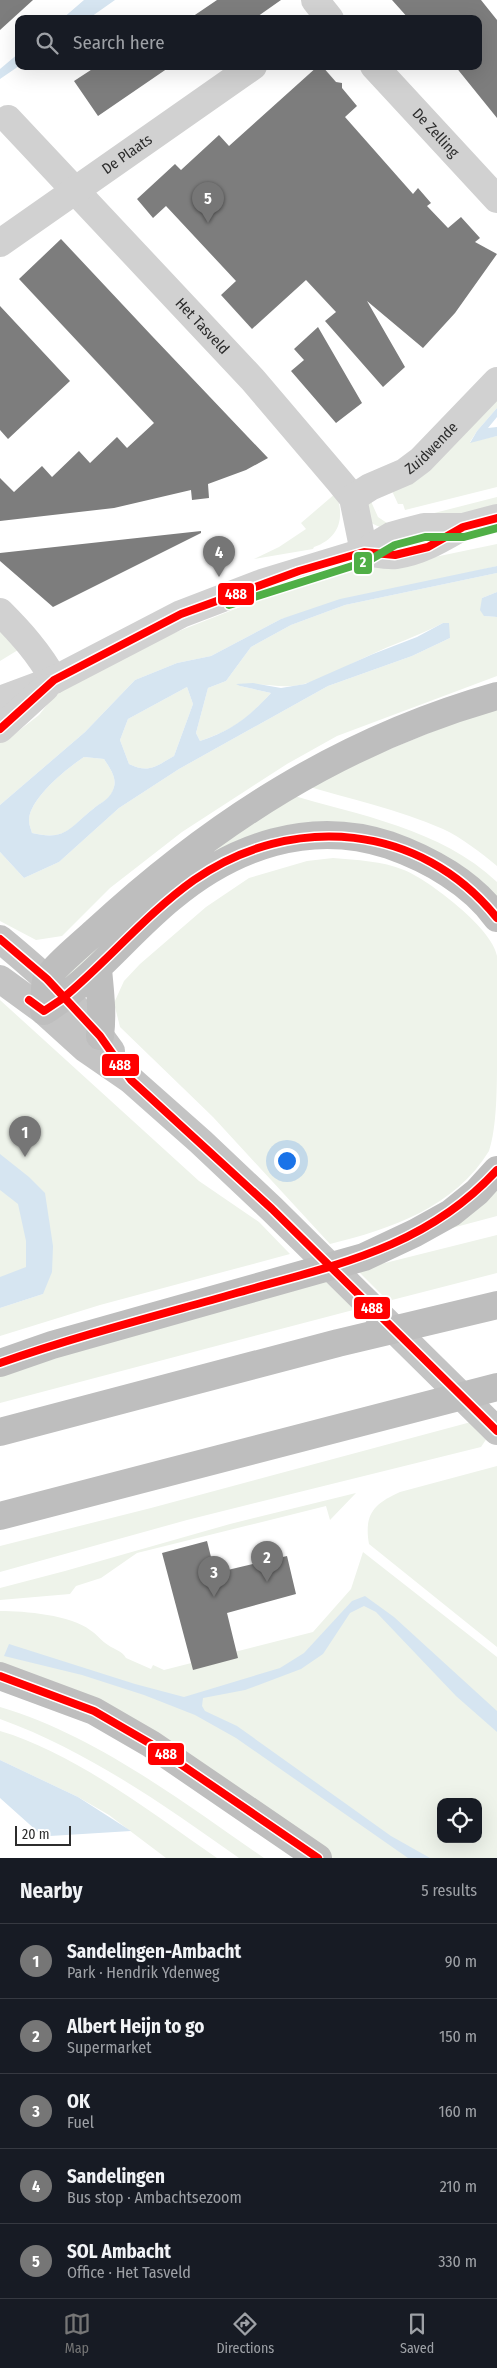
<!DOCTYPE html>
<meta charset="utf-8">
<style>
:root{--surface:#171b24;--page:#20242c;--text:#f1f3f6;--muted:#9ea1a6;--line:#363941;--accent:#767676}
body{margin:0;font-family:"Fira Sans Condensed",sans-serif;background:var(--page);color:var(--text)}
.controls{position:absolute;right:15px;bottom:15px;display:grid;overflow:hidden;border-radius:10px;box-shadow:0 5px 20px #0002}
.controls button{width:45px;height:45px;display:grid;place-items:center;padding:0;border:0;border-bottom:1px solid var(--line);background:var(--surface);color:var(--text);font:25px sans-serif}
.scale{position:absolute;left:15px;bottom:12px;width:56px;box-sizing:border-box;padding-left:5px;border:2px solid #2c2c2c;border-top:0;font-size:14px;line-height:18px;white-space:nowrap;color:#2c2c2c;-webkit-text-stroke:4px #fff;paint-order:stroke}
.you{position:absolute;left:286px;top:1160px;width:18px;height:18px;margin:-12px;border:4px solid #fff;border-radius:50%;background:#1a73e8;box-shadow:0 0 0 8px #1a73e833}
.badge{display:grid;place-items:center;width:32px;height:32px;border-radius:50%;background:var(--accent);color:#fff;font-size:16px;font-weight:700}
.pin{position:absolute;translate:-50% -41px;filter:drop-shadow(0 1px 2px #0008)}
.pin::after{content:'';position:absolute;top:26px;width:18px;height:15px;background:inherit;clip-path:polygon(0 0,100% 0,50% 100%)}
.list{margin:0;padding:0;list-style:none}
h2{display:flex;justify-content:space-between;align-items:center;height:65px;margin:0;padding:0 20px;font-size:21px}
h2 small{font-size:16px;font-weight:400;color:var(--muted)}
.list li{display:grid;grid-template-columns:32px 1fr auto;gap:15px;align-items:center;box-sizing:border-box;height:75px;padding:0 20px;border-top:1px solid var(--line)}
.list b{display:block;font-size:19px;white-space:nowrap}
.list p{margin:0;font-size:16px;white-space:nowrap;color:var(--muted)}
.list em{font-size:16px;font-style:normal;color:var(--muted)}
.icon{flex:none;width:28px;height:28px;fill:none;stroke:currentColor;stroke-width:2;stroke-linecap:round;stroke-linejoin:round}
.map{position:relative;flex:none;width:497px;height:1858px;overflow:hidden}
.search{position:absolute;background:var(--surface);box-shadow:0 5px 20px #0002;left:15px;right:15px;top:15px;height:55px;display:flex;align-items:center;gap:12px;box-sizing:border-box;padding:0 18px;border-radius:10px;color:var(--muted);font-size:19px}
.sheet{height:440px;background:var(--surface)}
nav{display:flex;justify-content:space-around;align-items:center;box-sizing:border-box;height:70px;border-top:1px solid var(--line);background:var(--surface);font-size:14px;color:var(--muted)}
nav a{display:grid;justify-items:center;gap:2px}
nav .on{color:var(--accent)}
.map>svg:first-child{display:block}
.green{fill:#eef3ea;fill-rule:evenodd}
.water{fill:#d6e5f1;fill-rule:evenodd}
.building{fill:#7d7d7d}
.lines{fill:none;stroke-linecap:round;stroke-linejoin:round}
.minor{stroke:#d1d1d1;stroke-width:28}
.major{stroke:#c4c4c4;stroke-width:28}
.highway{stroke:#bebebe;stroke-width:28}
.bus-1-casing{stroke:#fff;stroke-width:11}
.bus-2-casing{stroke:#fff;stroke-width:11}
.bus-1{stroke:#f00;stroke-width:8}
.bus-2{stroke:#50af46;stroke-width:8}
.labels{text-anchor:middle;stroke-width:5;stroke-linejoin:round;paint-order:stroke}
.street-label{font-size:15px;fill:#2c2c2c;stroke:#fff}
.line-badge{stroke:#fff;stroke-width:2}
.badge-label{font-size:14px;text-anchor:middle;font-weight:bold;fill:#fff}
</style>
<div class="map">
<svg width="497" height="1858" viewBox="0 0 497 1858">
<rect width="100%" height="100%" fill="#fff"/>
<path class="green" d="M497 393V408L477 431 470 442 497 436V487L405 510 403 504H398L392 491Z
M336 493C345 517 340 538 314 547L313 549 254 559 279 547 306 529 301 523Z
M369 497 378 517 387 523 382 528 371 523 365 502Z
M497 497V506L408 526 407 520Z
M497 544V566L281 619 211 656 177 663 135 680 85 732 0 805V742L12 736 39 715 55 695 151 642 273 594 334 575 405 557 406 563Z
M497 573V592L482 598 484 616 497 617V676L337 736 287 764 182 832 110 888 62 936 36 940 0 921V852L24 878 59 862 119 808 179 769 328 686 412 656 450 638 443 623C418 636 393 644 368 656 348 665 326 678 304 684 282 690 261 681 240 686L271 693C247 719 235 729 200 741L196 733 208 688 226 681 251 647 291 625 345 605Z
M0 631 18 650 0 661Z
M187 687 193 704 174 756C156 766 149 774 129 764L120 740 128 719Z
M497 705V866C480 852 462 838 443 829 398 809 349 799 303 785Z
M84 757 104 759C109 767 117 777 114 787 112 799 101 802 93 809 69 828 67 841 32 833 31 829 29 825 29 821 28 800 67 768 84 757Z
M287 794C359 815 441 829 497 882V908L456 870 289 832 68 981 65 977 69 965Z
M333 858C357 860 382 861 404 870 429 880 493 929 497 956 497 965 497 976 497 986 497 1010 497 1034 497 1058 497 1086 497 1127 489 1151 455 1207 391 1229 330 1244L213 1117 120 1027 114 1003 124 981 140 964 206 907 249 878 307 861Z
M0 1000 199 1181 259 1222 290 1254 100 1305 0 1336V1308L43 1294 27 1285 0 1295Z
M497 1185V1216L452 1228Z
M497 1235V1273L388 1301 357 1270Z
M326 1278 357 1309 0 1403V1374Z
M471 1422 487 1438 481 1447 187 1520 0 1572V1546L151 1508Z
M497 1466V1647L369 1544C364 1515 373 1504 400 1492Z
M356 1493 330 1520 326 1506 137 1553 101 1578 76 1586 70 1594 0 1600V1588L65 1571 230 1524Z
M363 1552 497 1657V1858H323L0 1671V1611C25 1611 71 1615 90 1630 97 1634 101 1641 108 1645 115 1650 121 1650 126 1658L151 1669 153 1665 164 1670 313 1632 351 1589ZM441 1802H478V1839H441Z
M0 1707C95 1735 183 1802 264 1858H239C164 1805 88 1751 0 1719Z
M0 1731C75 1753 153 1814 217 1858H166L109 1815 78 1797 0 1760Z"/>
<path class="water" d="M84 0H115L88 19H62Z
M19 53V66L0 79V69Z
M497 408V417L488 428 497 427V436L470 443 477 431Z
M497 566V573L345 605 291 625 251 647 226 681 208 688 196 733 200 741C231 731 249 717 271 693L240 686 236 684 253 683 281 688 305 684 373 654 417 637 443 623H449L450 638 412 656 328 686 179 769 119 808 59 862 24 878 0 852V805L85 732 135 680 177 663 211 656 281 619 340 599ZM187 687 193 704 174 756C156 766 149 774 129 764L120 740 128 719ZM84 757 104 759C109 767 117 777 114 787 111 799 101 802 93 809 69 828 66 841 32 833 31 829 29 825 29 821 28 800 67 768 84 757Z
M497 592V617L484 616 480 610 482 598Z
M0 1154 29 1177 45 1193 53 1246 52 1272 43 1294 0 1308V1277L26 1267V1241L18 1204 0 1190Z
M365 1596 394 1617 497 1711V1732L456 1696 376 1612 364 1606 350 1613 323 1654 301 1669 245 1690 203 1698 202 1706 205 1711 237 1726 391 1836 430 1858H408L236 1738 195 1715 144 1695 82 1675 4 1656 9 1644 135 1684 184 1697 280 1668 304 1653 352 1601Z
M0 1760 78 1797 131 1831 50 1836 38 1832 0 1798Z"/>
<path class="building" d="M0 0H33L0 30Z
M217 0H281L254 19H189Z
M392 0H481L497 20V118L455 66H478V19H409Z
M97 66H171L98 116 74 81Z
M318 66H322L336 82 342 83V88L357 106 345 117 413 194 418 188 431 203 427 206 448 228 461 217 480 238 475 242 497 254 455 313 423 348 367 301 405 367 383 387 325 321 336 312 306 280 252 329 221 295 236 281 166 206 153 218 137 199 175 164 181 170 219 135 229 146Z
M61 239 152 336 268 458 246 470 208 484 209 498 192 500 191 490 114 508 0 521V478L14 492 42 466 52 477 79 451 90 463 117 437 127 448 154 423 19 279Z
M0 306 70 381 8 439 0 430Z
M318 327 362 403 336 423 291 371 304 360 294 349Z
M201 531V533L53 607 0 561V553Z
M207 1541 215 1573 287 1556 296 1594 227 1613 238 1658 193 1670 162 1553Z"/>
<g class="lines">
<g class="minor">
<path d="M315 0 330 19"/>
<path id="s1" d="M374 66 497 199"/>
<path id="s2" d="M8 119 253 380 339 481 353 498 364 552"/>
<path id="s3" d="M0 243 253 66"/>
<path id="s4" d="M353 498 370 487 405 472 421 460 497 381"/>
<path d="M364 552C374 553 386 556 396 555 420 552 441 539 462 527"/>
<path d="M0 612C21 633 39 653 54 680"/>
<path d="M0 700 54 680 181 614 262 583 364 552 391 536 405 532 424 527H463L497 518"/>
<path d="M0 729 45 688"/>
</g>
<path class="major" d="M0 939C40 972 81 1008 111 1051
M0 979 44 1011 86 1049 131 1080 201 1142 272 1209 497 1431"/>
<path class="highway" d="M98 969C100 992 103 1013 100 1036
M44 1011C45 1002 44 990 46 981 49 971 87 939 97 930 214 822 342 740 497 696
M44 1011C93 980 127 934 171 898 233 846 310 819 389 845 429 859 472 883 497 918
M0 1363 52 1345 364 1257 415 1233 451 1213 477 1192 497 1170
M0 1432 338 1343 497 1305
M0 1516 497 1387
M0 1676 94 1711 151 1744 318 1858"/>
<g class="bus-1-casing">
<path id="bus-1" d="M0 729 54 680 181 614 299 571 364 552 395 555 428 547 463 527 497 518
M0 939 47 979 100 1036 131 1080 272 1209 497 1431
M29 1000 44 1011 62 999C108 961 146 914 194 880 292 812 421 823 497 918
M0 1363C77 1336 155 1316 233 1294 331 1266 425 1249 497 1170
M0 1676 94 1711 151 1744 318 1858"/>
</g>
<g class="bus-2-casing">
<path id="bus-2" d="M229 605 368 561 395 545 425 537H464L497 528"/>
</g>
<use href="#bus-1" class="bus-1"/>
<use href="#bus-2" class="bus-2"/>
</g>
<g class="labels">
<g class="street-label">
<text dy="5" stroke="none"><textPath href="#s1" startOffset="91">De Zelling</textPath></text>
<text dy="5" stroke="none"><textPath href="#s3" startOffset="155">De Plaats</textPath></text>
<text dy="5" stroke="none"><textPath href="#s2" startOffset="284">Het Tasveld</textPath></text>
<text dy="5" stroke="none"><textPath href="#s4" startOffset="94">Zuidwende</textPath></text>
</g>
</g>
<g class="line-badge">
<rect x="353" y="551" width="20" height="24" rx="5" fill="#50af46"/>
<rect x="217" y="582" width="38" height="24" rx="5" fill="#f00"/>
<rect x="101" y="1053" width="39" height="24" rx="5" fill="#f00"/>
<rect x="353" y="1296" width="38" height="24" rx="5" fill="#f00"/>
<rect x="147" y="1742" width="38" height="24" rx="5" fill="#f00"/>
</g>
<g class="badge-label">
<text x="363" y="567">2</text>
<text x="236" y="599">488</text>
<text x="120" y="1070">488</text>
<text x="372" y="1313">488</text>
<text x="166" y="1759">488</text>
</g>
</svg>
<div class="controls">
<button><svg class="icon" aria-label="locate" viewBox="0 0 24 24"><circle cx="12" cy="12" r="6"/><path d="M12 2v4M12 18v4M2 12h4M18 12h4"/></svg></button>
</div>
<div class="scale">20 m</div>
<div class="you"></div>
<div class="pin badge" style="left:25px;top:1157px">1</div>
<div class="pin badge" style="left:267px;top:1582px">2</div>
<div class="pin badge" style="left:214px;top:1597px">3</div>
<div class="pin badge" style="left:219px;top:577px">4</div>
<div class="pin badge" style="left:208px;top:223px">5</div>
<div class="search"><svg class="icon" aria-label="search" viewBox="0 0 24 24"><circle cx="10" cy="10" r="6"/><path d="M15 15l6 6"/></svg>Search here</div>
</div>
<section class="sheet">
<h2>Nearby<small>5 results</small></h2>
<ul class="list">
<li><span class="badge">1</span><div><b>Sandelingen-Ambacht</b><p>Park · Hendrik Ydenweg</p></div><em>90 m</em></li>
<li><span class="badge">2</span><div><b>Albert Heijn to go</b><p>Supermarket</p></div><em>150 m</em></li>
<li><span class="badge">3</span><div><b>OK</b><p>Fuel</p></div><em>160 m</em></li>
<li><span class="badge">4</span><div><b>Sandelingen</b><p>Bus stop · Ambachtsezoom</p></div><em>210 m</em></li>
<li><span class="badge">5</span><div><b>SOL Ambacht</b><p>Office · Het Tasveld</p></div><em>330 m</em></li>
</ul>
</section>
<nav>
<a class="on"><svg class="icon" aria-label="map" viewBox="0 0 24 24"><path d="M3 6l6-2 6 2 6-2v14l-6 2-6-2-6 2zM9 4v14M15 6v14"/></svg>Map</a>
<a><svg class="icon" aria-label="directions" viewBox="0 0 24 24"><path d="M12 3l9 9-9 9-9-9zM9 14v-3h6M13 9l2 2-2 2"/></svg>Directions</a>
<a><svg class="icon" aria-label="saved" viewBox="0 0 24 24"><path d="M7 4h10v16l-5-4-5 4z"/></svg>Saved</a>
</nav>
